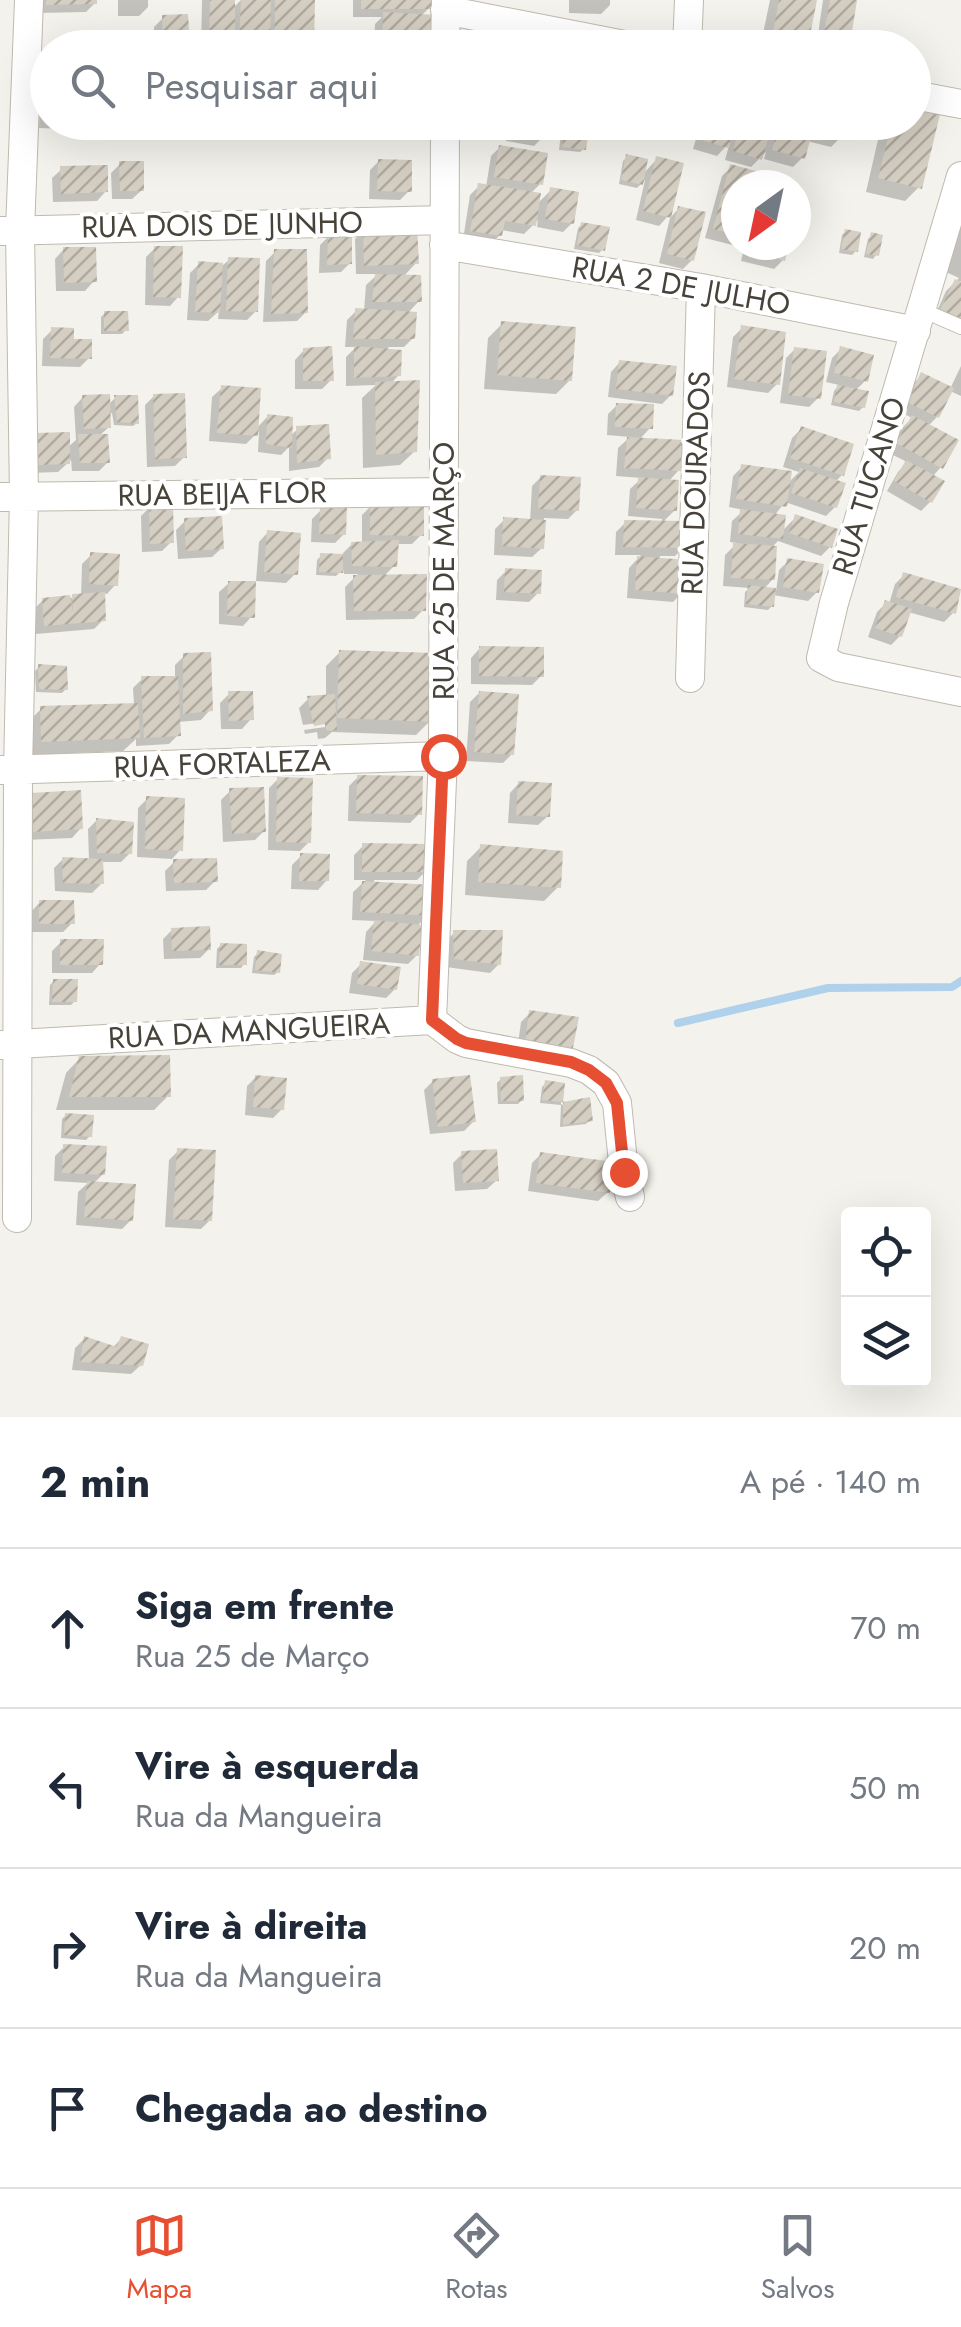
<!DOCTYPE html>
<html lang="pt">
<meta charset="utf-8">
<style>
:root{--surface:#fff;--page:#f2f2f3;--text:#1f2937;--muted:#747a83;--line:#e0e1e3;--accent:#e64f31}
body{margin:0;font-family:Jost,sans-serif;background:var(--page);color:var(--text)}
.controls{position:absolute;right:30px;bottom:30px;display:grid;overflow:hidden;border-radius:10px;box-shadow:0 10px 40px #0002}
.controls button{width:90px;height:90px;display:grid;place-items:center;padding:0;border:0;border-bottom:2px solid var(--line);background:var(--surface);color:var(--text);font:50px sans-serif}
.compass{position:absolute;left:721px;top:170px;width:90px;height:90px;border-radius:50%;background:var(--surface);box-shadow:0 10px 40px #0002;rotate:213deg}
.stop{position:absolute;width:30px;height:30px;margin:-22px;border:8px solid #e64f31;border-radius:50%;background:#fff}
.stop.end{background:#e64f31;border-color:#fff;box-shadow:0 2px 10px #0008}
.list{margin:0;padding:0;list-style:none}
h2{display:flex;justify-content:space-between;align-items:center;height:130px;margin:0;padding:0 40px;font-size:42px}
h2 small{font-size:32px;font-weight:400;color:var(--muted)}
.list li{display:grid;grid-template-columns:65px 1fr auto;gap:30px;align-items:center;box-sizing:border-box;height:160px;padding:0 40px;border-top:2px solid var(--line)}
.list b{display:block;font-size:38px;white-space:nowrap}
.list p{margin:0;font-size:32px;white-space:nowrap;color:var(--muted)}
.list em{font-size:32px;font-style:normal;color:var(--muted)}
.icon{flex:none;width:55px;height:55px;fill:none;stroke:currentColor;stroke-width:2;stroke-linecap:round;stroke-linejoin:round}
.map{position:relative;flex:none;width:961px;height:1417px;overflow:hidden}
.search{position:absolute;background:var(--surface);box-shadow:0 10px 40px #0002;left:30px;right:30px;top:30px;height:110px;display:flex;align-items:center;gap:25px;box-sizing:border-box;padding:0 35px;border-radius:55px;color:var(--muted);font-size:38px}
.sheet{height:770px;background:var(--surface)}
nav{display:flex;justify-content:space-around;align-items:center;box-sizing:border-box;height:140px;border-top:2px solid var(--line);background:var(--surface);font-size:28px;color:var(--muted)}
nav a{display:grid;justify-items:center;gap:5px}
nav .on{color:var(--accent)}
.map>svg:first-child{display:block}
.shadow{fill:#0003}
.lines{fill:none;stroke-linecap:round;stroke-linejoin:round}
.stream{stroke:#afd1eb;stroke-width:8}
.building{fill:url(#building-hatch)}
.service-casing{stroke:#bfbaaf;stroke-width:16}
.minor-casing{stroke:#bfbaaf;stroke-width:30}
.service{stroke:#fff;stroke-width:14}
.minor{stroke:#fff;stroke-width:28}
.route{stroke:#e64f31;stroke-width:12}
.labels{text-anchor:middle;stroke-width:8;stroke-linejoin:round;paint-order:stroke}
.street-label{font-size:30px;fill:#48433a;stroke:#fff}
</style>
<div class="map">
<svg width="961" height="1417" viewBox="0 0 961 1417">
<defs>
<pattern id="building-hatch" width="6" height="6" patternUnits="userSpaceOnUse" patternTransform="scale(2.5)"><rect width="6" height="6" fill="#d5cec2"/><path d="M-1 1l2-2M0 6l6-6M5 7l2-2" fill="none" stroke="#afa99f"/></pattern>
</defs>
<rect width="100%" height="100%" fill="#f4f2ec"/>
<path class="shadow" d="M38 0H95V3L86 12 38 13Z
M118 0H148V7L139 16H118Z
M202 0H233V8L241 0H312L311 48H266V44L262 48H231V43L227 48H201Z
M353 0H429V8L420 17 434 48H374L375 24 382 17H353Z
M569 0H610V5L601 14 569 13Z
M770 0H814L805 44 802 48H760Z
M823 0H854L847 43 843 48H816Z
M163 18 187 43 183 48H154V27Z
M48 61V90H40L39 69Z
M48 91V122H101L93 130 39 128 40 98Z
M914 106 938 112 919 187 905 201 866 192 882 122H914Z
M352 122H424V131L415 140 352 138Z
M469 122H546L543 137 534 146 506 141 507 132 500 140 468 134Z
M565 122H576L584 149 580 152 559 150 562 125Z
M701 122H844L840 138 831 147 807 141 802 158 793 167 764 159 766 152 751 167 725 160 730 142 717 156 693 149Z
M500 147 540 184 530 194 537 204 551 190 572 223 563 232 537 227 538 220 524 234 501 230 500 235 490 244 463 240 470 195 479 186 486 187 491 156Z
M627 157 643 174 657 159 668 216 659 226 636 220 645 180 637 188 619 184 623 161Z
M379 161 409 191 400 200 369 199 370 170Z
M120 164 142 190 132 199H112L111 173Z
M731 167 762 185H736V245H786L783 260 774 269 741 261 744 248 705 238 722 176Z
M62 169 106 191 97 201 53 202 52 178Z
M679 208 692 260 683 269 659 263 670 218Z
M961 218V281L959 283 961 284V328L933 320 946 291 959 278 935 267Z
M582 224 603 249 599 253 574 249 578 228Z
M364 230 416 263 403 277 419 301 407 314 413 338 404 347H388L399 375 390 384 415 451 400 465 363 468 362 398 376 385 346 386V357L356 347H345L347 320 356 311H364L366 285 378 274H356L355 239Z
M846 231 856 251 852 255 839 253 842 235Z
M872 235 876 255 873 259 864 257 868 239Z
M329 236 350 263 341 272 319 273 320 245Z
M155 248 179 296 170 306 145 305 146 257Z
M64 249 94 281 85 291H56L55 259Z
M275 252 306 312 297 321 263 322 266 261Z
M229 260 256 311 247 320 218 319 219 311 208 321 187 320 190 273 199 264 223 265Z
M105 313 126 330 122 334H101V317Z
M502 324 570 380 556 394 484 389 488 338Z
M742 328 777 384 768 393 727 387 733 337Z
M52 330 72 341 89 358 80 367 42 366 43 339Z
M795 349 818 398 809 407 780 403 786 358Z
M841 349 865 381 855 391 863 407 859 411 831 405 834 391 839 385 826 382 832 358Z
M304 350 331 380 322 389H295V360Z
M620 362 671 395 662 404 608 397 611 372Z
M961 366V396L950 391 937 417 928 426 941 467 932 477 930 502 921 511 887 491 898 472 907 462 889 453 903 427 912 418 899 411 913 384 922 375 950 389Z
M222 388 256 429 268 416 290 436 298 429 328 458 319 467 289 471V447L281 455 258 452 259 431 246 444 209 441 212 397Z
M154 396 184 457 175 466 147 467 145 405Z
M83 397 108 405 115 398 137 423 133 426 114 425 112 413 108 414 109 427 99 436 108 462 99 471H72L71 460 58 472 29 473 28 444 67 448 76 440 74 407Z
M617 405 650 428 639 440 679 470 668 482 675 510 662 523V519L628 516 630 489 642 478 616 476 618 448 630 437 607 435 608 414Z
M801 429 842 475 835 482V507L826 516 785 502 774 516 782 531 796 517 830 547 821 556 778 541 771 548 773 579 763 590 776 591 779 570 788 561 817 592 808 601 773 595 772 606 768 610 744 607 745 592 750 588 723 586 725 555 737 543 730 542 732 521 744 510 729 507 733 476 742 467 788 483 799 472 783 467 792 438Z
M541 477 577 510 568 519 544 518 542 548 532 557 494 555 495 529 504 520 530 522 532 486Z
M371 506 421 535 412 544H396L395 565 383 577 423 610 414 619 346 620 345 587 358 574H344L343 569 336 576 316 575 317 560 321 556 343 557V553L352 544H362V515Z
M150 507 171 542 162 551 142 552 141 516Z
M321 510 344 534 335 543 311 542 312 519Z
M185 521 222 548 212 557 178 559 176 530Z
M625 523 684 547 675 556H660V560L682 593 673 602 627 598 629 568 641 555H615L616 532Z
M268 532 295 574 286 583 256 581 259 542Z
M91 555 116 584 107 594 102 593 103 620 94 629 36 634 34 609 43 600 81 597 82 564Z
M506 571 538 593 529 602 496 600 497 580Z
M904 575 953 613 944 622 908 612 900 636 891 645 868 637 877 612 886 603 889 604 895 584Z
M229 583 252 616 243 626 219 624V592Z
M480 648 541 676 532 685 471 684V658Z
M340 652 430 721 416 735 332 732 325 738 318 739 317 732 305 734 304 730 325 727V722L303 725 299 708 308 699 326 697V666Z
M184 656 210 710 201 720 178 722V735L169 744 136 746V739L123 751 28 755 27 723 41 709 134 705 133 688 142 679H175V665Z
M39 667 66 689 62 693 36 692 35 671Z
M479 693 512 754 503 763 466 761 470 702Z
M229 694 251 719 242 729H221L220 703Z
M358 777 420 813 410 823 348 821 349 786Z
M278 779 309 842 300 851 268 850 269 788Z
M519 783 548 816 538 825 508 823 510 793Z
M230 791 264 831 255 840 223 842 221 800Z
M32 795 81 828 72 838 25 840Z
M147 799 181 849 172 859 137 857 138 808Z
M97 820 130 853 121 862H100L101 884 92 893 55 891 54 868 63 859 89 861 88 829Z
M363 846 426 871 417 880H374V884L429 915 419 924 417 955 408 964 363 960 366 932 376 921 352 920 353 892 366 880H354V855Z
M481 847 558 887 544 901 465 895 467 861Z
M301 856 327 880 318 890 291 889 292 865Z
M174 862 215 881 206 890 166 891 165 871Z
M40 902 72 923 63 932H31V912Z
M172 930 209 949 200 958 164 959 163 939Z
M454 933 499 964 490 973 446 967 445 942Z
M61 942 101 963 92 973H52V951Z
M221 945 244 964 241 968H216L217 949Z
M258 953 278 972 274 975 252 973 254 957Z
M361 964 395 989 386 998 349 993 352 973Z
M54 981 75 1001 71 1005H49L50 985Z
M530 1013 571 1047 562 1056 517 1051 521 1022Z
M80 1058 168 1096 154 1110H56L66 1073Z
M256 1077 282 1109 273 1118 245 1115 247 1086Z
M501 1079 522 1100 518 1104H498L497 1083Z
M433 1081 473 1122 464 1131 430 1134 424 1090Z
M546 1083 563 1085 561 1104 590 1120 586 1124 560 1127 561 1105 540 1103 542 1087Z
M66 1115 90 1136 86 1140 61 1138 62 1119Z
M64 1147 103 1174 93 1184 131 1220 122 1229 76 1225 78 1192 88 1183 54 1181 55 1156Z
M178 1151 210 1220 201 1229 165 1227 169 1160Z
M462 1154 497 1180 487 1189 455 1191 453 1163Z
M541 1154 608 1192 598 1201 528 1191 532 1163Z
M84 1339 112 1348 121 1339 141 1365 131 1374 72 1370 75 1348Z"/>
<g class="lines">
<path class="stream" d="M678 1023 828 988 952 987 961 981"/>
</g>
<path class="building" d="M46 0H97V4L46 5Z
M210 0H235V43H209Z
M241 0H271L270 43 239 42Z
M275 0H315L314 48H274Z
M361 0H431L432 9H361Z
M779 0H817L808 45 772 38Z
M830 0H857L850 44 823 39Z
M383 12 438 15 436 48 382 47Z
M188 14 190 44H163L162 15Z
M914 104 941 110 922 189 878 178 892 122H914Z
M360 122H427L426 132 360 130Z
M515 122H548L545 138 513 133Z
M565 122H590L586 150 562 147Z
M706 122H735L728 148 701 140Z
M741 122H773L762 160 733 151Z
M779 122H815L805 159 772 150Z
M821 122H847L842 140 818 134Z
M499 145 548 153 543 185 494 177Z
M626 154 648 159 643 185 621 180Z
M656 156 684 163 671 218 643 211Z
M378 159 412 160V192L377 191Z
M119 161H144V191H120Z
M730 164 767 174 765 185H736V235L713 229Z
M108 165V192L61 194 60 166Z
M478 183 541 193 536 226 505 221 502 236 470 231Z
M550 187 579 192 574 224 545 219Z
M678 206 706 212 694 261 667 254Z
M581 222 610 227 605 251 577 245Z
M417 225 419 264 364 266 363 227Z
M845 229 861 232 858 252 841 249Z
M871 232 883 235 879 256 866 254Z
M352 233V264L327 265 328 234Z
M751 245H789L785 261 749 252Z
M154 246H183L181 298 153 297Z
M63 247H96L97 282 64 283Z
M274 249H307L308 313 271 314Z
M228 257 260 258 258 312 226 311Z
M198 261 223 263 220 313 195 312Z
M375 274 421 275 422 302H372Z
M955 279 961 282V320L940 310Z
M355 308 417 312 415 339H353Z
M104 311H128L129 331H104Z
M501 321 576 327 572 381 497 375Z
M741 325 786 332 780 385 734 379Z
M51 327 74 328V339H92V359L50 358Z
M332 346 334 381H303V348Z
M354 346 402 350 401 376 354 378Z
M840 346 874 355 868 382 834 373Z
M794 347 827 351 821 399 788 395Z
M619 360 677 366 673 396 616 389Z
M921 372 954 388 939 418 907 402Z
M420 380 417 452 376 455 375 382Z
M221 385 261 388 258 436 217 433Z
M837 385 869 391 865 408 834 402Z
M185 393 187 458 155 459 153 394Z
M110 394 111 428 84 429 82 395Z
M114 395H138L139 424 117 422Z
M616 403 654 404 653 429 615 427Z
M267 414 293 417 292 448 266 444Z
M912 415 959 440 943 469 896 443Z
M329 424 331 459 297 463 296 426Z
M801 426 854 444 844 476 790 458Z
M70 432V464L37 465 36 433Z
M78 434H108L110 463H80Z
M627 437 684 440 682 471 624 468Z
M906 460 945 481 932 503 894 481Z
M741 464 792 471 787 507 736 499Z
M800 468 846 483 837 508 791 493Z
M540 475 581 477 579 511 538 509Z
M638 477 679 480 677 511 636 508Z
M370 503 424 504V536L370 535Z
M149 505H173L174 543 150 544Z
M320 507 347 508 346 535 319 534Z
M740 509 786 515 783 539 738 534Z
M795 514 838 529 832 548 789 533Z
M222 516 224 549 186 551 184 518Z
M503 517 546 520 544 549 502 546Z
M624 520 687 521V548L623 547Z
M267 530 301 533 298 575 264 572Z
M399 540 397 567 352 566 351 542Z
M733 543 777 546 775 580 731 578Z
M90 552 120 554 118 586 89 584Z
M320 553 343 554V573L319 572Z
M637 556 687 560 685 594 635 590Z
M787 558 824 564 819 593 783 587Z
M505 568 542 570 541 594 504 592Z
M903 572 961 589 956 614 896 597Z
M427 574 426 611H354L353 575Z
M228 581H256L255 618 227 616Z
M748 585 776 588 774 607 746 604Z
M105 592 106 621 44 626 42 598 70 595 73 614 72 594Z
M885 600 912 609 902 637 875 628Z
M479 646 544 647V677L479 676Z
M339 650 435 653 433 722 337 718Z
M211 652 213 711 183 714V653Z
M38 664 67 666 68 690 39 689Z
M141 676H178L181 736 144 738Z
M228 691H253L254 720 229 721Z
M479 691 519 694 514 755 474 752Z
M335 694 337 730 327 731 325 724 314 726 307 696Z
M138 703 140 738 41 742 40 706Z
M357 775 423 776 422 815 356 813Z
M277 777 313 778 311 843 276 842Z
M518 781 552 783 550 817 516 815Z
M264 787 266 832 232 834 229 788Z
M81 790 83 829 33 832 31 793Z
M146 796 185 798 183 851 145 849Z
M96 818 134 822 132 854 97 853Z
M362 843 428 844V872H362Z
M480 844 563 851 561 888 478 882Z
M300 853 330 854 329 881H299Z
M62 857 103 859 104 884 63 883Z
M217 858 218 882 174 883 173 859Z
M362 881 433 885 432 916 360 912Z
M39 900H74L75 924H39Z
M374 920 422 925 419 956 371 951Z
M210 926 211 950 172 951 171 928Z
M453 930H503L501 965 454 959Z
M60 939H104L103 965H60Z
M220 943 247 944V965H219Z
M257 950 282 954 280 973 255 970Z
M360 961 401 967 397 990 357 984Z
M53 979H78L77 1002H52Z
M529 1010 579 1017 573 1048 525 1043Z
M170 1055 171 1097H69L79 1056Z
M255 1075 287 1078 284 1110 253 1107Z
M470 1075 476 1122 438 1127 432 1079Z
M523 1075 524 1101H501L500 1077Z
M545 1080 565 1083 563 1102 542 1100Z
M590 1097 593 1121 563 1125V1102Z
M65 1113 94 1115 92 1137 64 1135Z
M63 1144 107 1146 105 1175 62 1173Z
M177 1148 216 1150 212 1221 173 1219Z
M497 1149 499 1181 463 1183 461 1151Z
M540 1152 614 1162 610 1193 536 1183Z
M87 1181 136 1184 133 1221 84 1217Z
M84 1336 117 1347 121 1336 149 1344 143 1366 80 1362Z"/>
<g class="lines">
<g class="service-casing">
<path id="service" d="M922 310 961 327"/>
</g>
<g class="minor-casing">
<path id="minor" d="M445 10 640 48
M445 48 446 0
M687 48 689 0
M914 95 961 104
M961 176 834 603 821 658 838 667 961 692
M0 231 444 220
M444 245 701 288 916 331
M0 497 444 492
M690 678 701 288
M0 770 443 756
M432 1020 443 756 445 122
M1 1045 432 1020 457 1039 466 1043 571 1063 589 1070 606 1083 617 1103 624 1172 630 1197
M17 1218 18 770 24 496 20 230 29 0"/>
</g>
<use href="#service" class="service"/>
<use href="#minor" class="minor"/>
</g>
<g class="lines">
<path class="route" d="M443 756 432 1020 457 1039 466 1043 571 1062 589 1070 606 1083 617 1103 624 1172"/>
</g>
<g class="labels">
<g class="street-label">
<text transform="translate(222 225) rotate(-1)" y="10">RUA DOIS DE JUNHO</text>
<text transform="translate(681 286) rotate(10)" y="10">RUA 2 DE JULHO</text>
<text transform="translate(696 483) rotate(-88)" y="10">RUA DOURADOS</text>
<text transform="translate(869 486) rotate(-73)" y="10">RUA TUCANO</text>
<text transform="translate(222 494) rotate(-1)" y="10">RUA BEIJA FLOR</text>
<text transform="translate(444 571) rotate(-90)" y="10">RUA 25 DE MARÇO</text>
<text transform="translate(222 764) rotate(-2)" y="10">RUA FORTALEZA</text>
<text transform="translate(249 1031) rotate(-3)" y="10">RUA DA MANGUEIRA</text>
</g>
</g>
</svg>
<div class="controls">
<button><svg class="icon" aria-label="locate" viewBox="0 0 24 24"><circle cx="12" cy="12" r="6"/><path d="M12 2v4M12 18v4M2 12h4M18 12h4"/></svg></button>
<button><svg class="icon" aria-label="layers" viewBox="0 0 24 24"><path d="M12 4l9 5-9 5-9-5zM3 14l9 5 9-5"/></svg></button>
</div>
<svg class="compass" viewBox="-18 -18 36 36"><path d="M0-13l5 13h-10z" fill="#e53935"/><path d="M0 13l5-13h-10z" fill="#747a83"/></svg>
<div class="stop" style="left:443px;top:756px"></div>
<div class="stop end" style="left:624px;top:1172px"></div>
<div class="search"><svg class="icon" aria-label="search" viewBox="0 0 24 24"><circle cx="10" cy="10" r="6"/><path d="M15 15l6 6"/></svg>Pesquisar aqui</div>
</div>
<section class="sheet">
<h2>2 min<small>A pé · 140 m</small></h2>
<ul class="list">
<li><svg class="icon" aria-label="ahead" viewBox="0 0 24 24"><path d="M12 20V5M6 11l6-6 6 6"/></svg><div><b>Siga em frente</b><p>Rua 25 de Março</p></div><em>70 m</em></li>
<li><svg class="icon" aria-label="left" viewBox="0 0 24 24"><path d="M17 20v-9H6M10 6l-5 5 5 5"/></svg><div><b>Vire à esquerda</b><p>Rua da Mangueira</p></div><em>50 m</em></li>
<li><svg class="icon" aria-label="right" viewBox="0 0 24 24"><path d="M7 20v-9h11M14 6l5 5-5 5"/></svg><div><b>Vire à direita</b><p>Rua da Mangueira</p></div><em>20 m</em></li>
<li><svg class="icon" aria-label="arrive" viewBox="0 0 24 24"><path d="M6 21V4h12l-3 4 3 4H6"/></svg><div><b>Chegada ao destino</b></div></li>
</ul>
</section>
<nav>
<a class="on"><svg class="icon" aria-label="map" viewBox="0 0 24 24"><path d="M3 6l6-2 6 2 6-2v14l-6 2-6-2-6 2zM9 4v14M15 6v14"/></svg>Mapa</a>
<a><svg class="icon" aria-label="directions" viewBox="0 0 24 24"><path d="M12 3l9 9-9 9-9-9zM9 14v-3h6M13 9l2 2-2 2"/></svg>Rotas</a>
<a><svg class="icon" aria-label="saved" viewBox="0 0 24 24"><path d="M7 4h10v16l-5-4-5 4z"/></svg>Salvos</a>
</nav>
